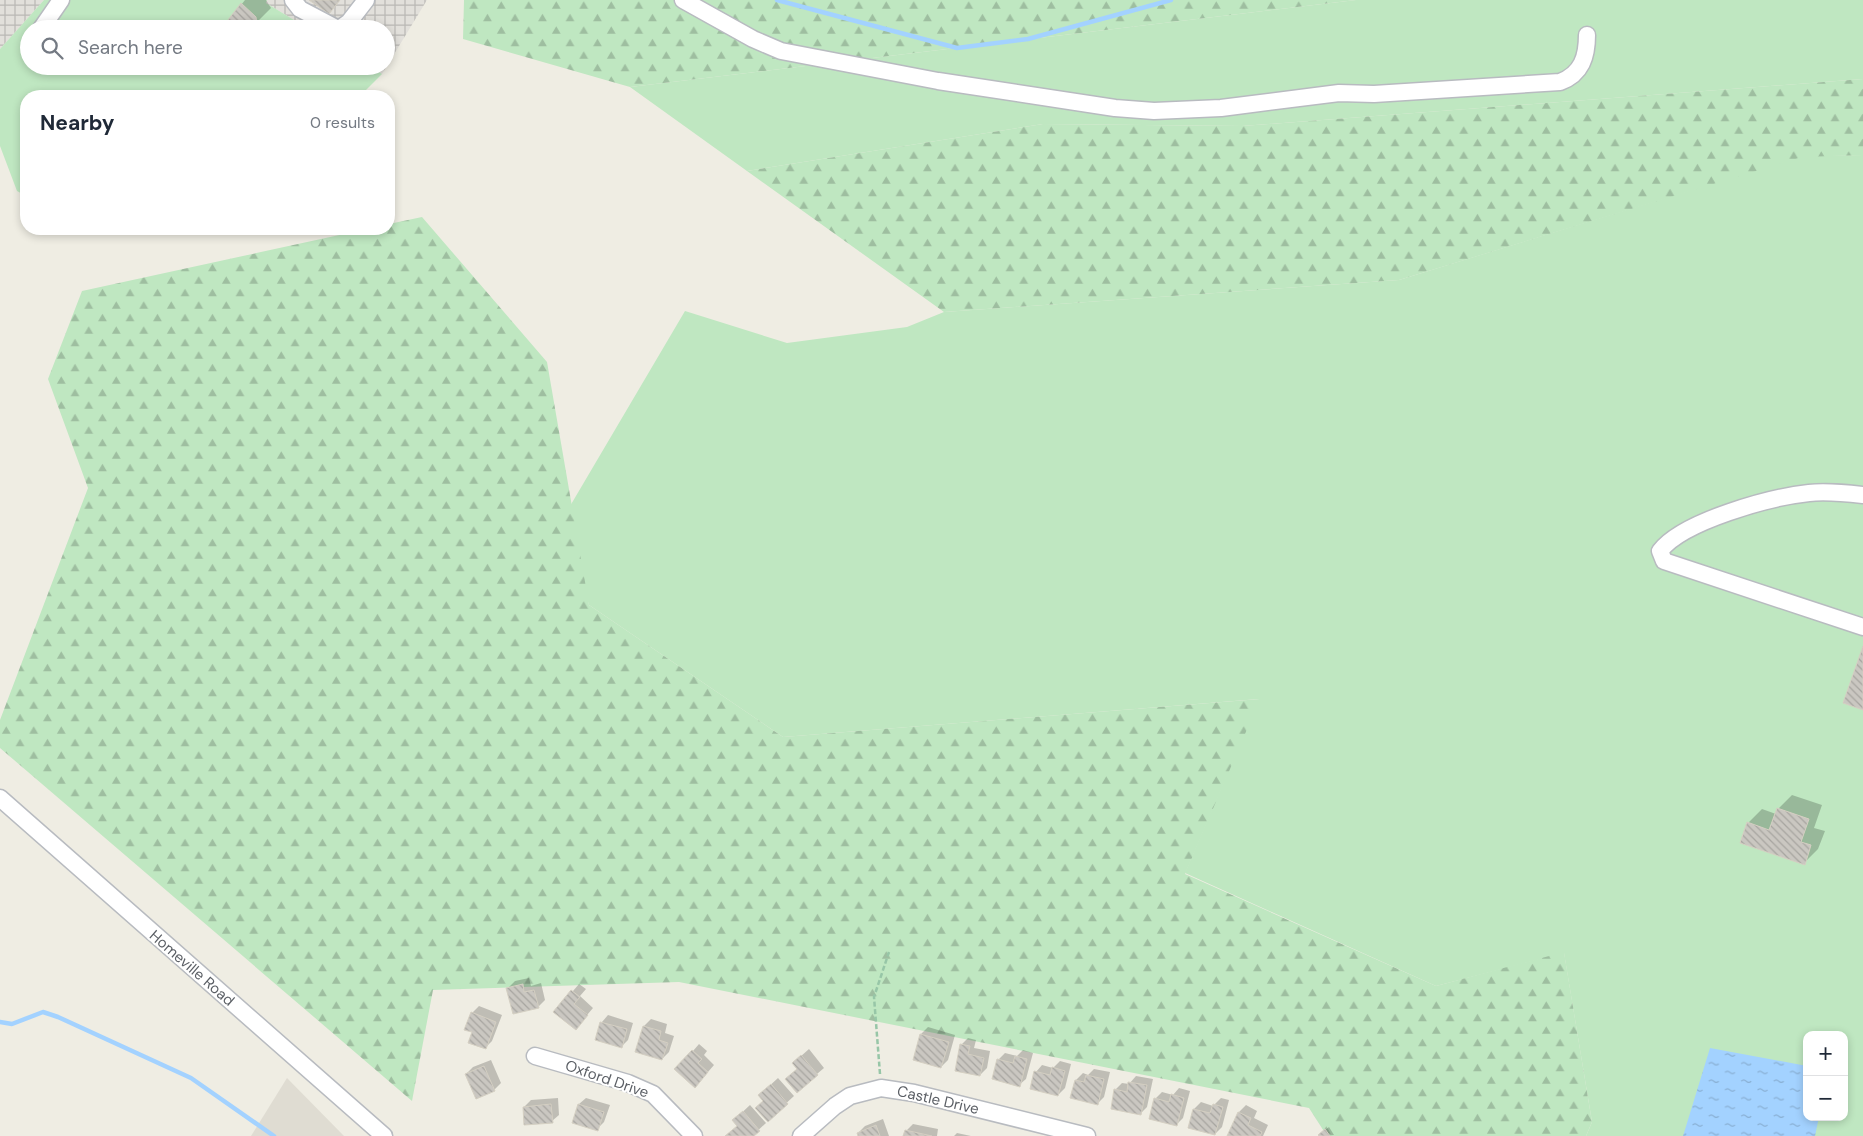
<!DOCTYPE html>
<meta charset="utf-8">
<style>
:root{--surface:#fff;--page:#f2f2f3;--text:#1f2937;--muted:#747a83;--line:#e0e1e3}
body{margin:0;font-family:"DM Sans",sans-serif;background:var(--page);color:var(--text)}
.controls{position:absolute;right:15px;bottom:15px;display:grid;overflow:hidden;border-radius:10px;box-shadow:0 2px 8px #0003}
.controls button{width:45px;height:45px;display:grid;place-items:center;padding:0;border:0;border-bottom:1px solid var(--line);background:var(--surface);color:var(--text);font:25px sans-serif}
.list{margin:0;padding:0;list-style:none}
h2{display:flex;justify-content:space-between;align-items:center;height:65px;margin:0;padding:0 20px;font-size:21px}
h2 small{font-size:16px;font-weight:400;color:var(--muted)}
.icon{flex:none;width:28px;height:28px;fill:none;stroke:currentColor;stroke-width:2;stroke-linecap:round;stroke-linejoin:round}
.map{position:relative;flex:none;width:1863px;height:1136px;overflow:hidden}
.search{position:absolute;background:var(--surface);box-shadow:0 2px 8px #0003;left:20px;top:20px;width:375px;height:55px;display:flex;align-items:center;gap:12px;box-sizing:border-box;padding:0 18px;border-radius:28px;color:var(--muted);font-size:19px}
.panel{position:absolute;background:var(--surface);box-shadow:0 2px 8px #0003;left:20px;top:90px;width:375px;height:145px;border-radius:20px}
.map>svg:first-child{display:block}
.industrial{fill:url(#industrial-grid)}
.education{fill:#dfdcd2}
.green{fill:#bfe7c1;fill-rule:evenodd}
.forest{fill:url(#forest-firs)}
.water{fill:url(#water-ripples)}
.shadow{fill:#0003}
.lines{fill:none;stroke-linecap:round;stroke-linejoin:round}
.stream{stroke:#a3d2ff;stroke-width:4.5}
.building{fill:url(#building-back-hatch);stroke:#d4cfc2}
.minor-casing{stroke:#b8bbc0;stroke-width:19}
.path{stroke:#97c6a7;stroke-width:2.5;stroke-dasharray:5 2.5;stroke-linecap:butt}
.minor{stroke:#fff;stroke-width:16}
.labels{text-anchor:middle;stroke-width:4;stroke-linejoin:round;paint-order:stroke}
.street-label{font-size:15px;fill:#5b5f65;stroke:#fff}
</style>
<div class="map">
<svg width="1863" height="1136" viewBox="0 0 1863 1136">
<defs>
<pattern id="industrial-grid" width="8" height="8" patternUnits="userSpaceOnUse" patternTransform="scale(1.25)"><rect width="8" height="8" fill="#e2e0db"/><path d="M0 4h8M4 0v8" fill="none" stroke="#bab9b5"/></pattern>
<pattern id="forest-firs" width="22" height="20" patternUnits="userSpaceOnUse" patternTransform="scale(1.25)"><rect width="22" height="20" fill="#bfe7c1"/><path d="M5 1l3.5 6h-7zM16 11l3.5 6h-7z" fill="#9ebea0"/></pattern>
<pattern id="water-ripples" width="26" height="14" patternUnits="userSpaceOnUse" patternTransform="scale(1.25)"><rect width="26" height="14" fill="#a3d2ff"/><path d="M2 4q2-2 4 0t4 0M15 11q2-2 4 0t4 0" fill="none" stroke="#88aed2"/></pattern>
<pattern id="building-back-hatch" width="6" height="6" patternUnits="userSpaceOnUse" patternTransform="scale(1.25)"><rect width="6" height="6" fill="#cac7c1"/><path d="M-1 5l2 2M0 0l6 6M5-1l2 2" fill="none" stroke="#a7a5a0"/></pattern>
</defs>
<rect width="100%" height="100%" fill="#efede3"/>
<path class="industrial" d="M0 0H44L0 49Z
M267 0H427L382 74 370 66H386V29H309L266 3Z"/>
<path class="education" d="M287 1078 344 1136H251Z"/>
<path class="green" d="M44 0H267L266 3 309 29H29V66H370L382 74 360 96H26V196L17 191 0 146V49Z
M1356 0H1863V79L1242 126 1043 124 747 171 630 87Z
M1863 155V1136H1586L1592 1122 1564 953 1436 986 1185 873 1259 699 783 737 589 605 563 518 685 311 787 343 907 327 944 312 1399 280 1802 156ZM1807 1035H1844V1117H1807Z"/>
<path class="forest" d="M464 0H1356L630 87 463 39Z
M1863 79V155L1802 157 1399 280 944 312 747 171 1043 124 1242 126Z
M422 217 547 362 589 605 783 737 1260 699 1185 874 1436 986 1564 952 1592 1122 1586 1136H1327L1309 1108 679 982 433 990 412 1101 0 748V720L88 488 48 379 82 291 367 229H389V224Z"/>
<path class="water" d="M1710 1048 1807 1066V1117H1819L1815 1136H1683Z"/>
<path class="shadow" d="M245 0H266L271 8 256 23 223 28Z
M1792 795 1822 805 1814 828 1825 831 1818 849 1804 863 1748 823 1762 809 1776 814 1778 809Z
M529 978 531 986 541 983 545 1000 538 1007 508 988 515 981Z
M579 984 586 989 580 996 593 1008 582 1021 555 1012Z
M479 1006 502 1015 492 1041 485 1048 473 1032 472 1013Z
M608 1015 633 1023 628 1040 621 1047 596 1039 602 1022Z
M651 1019 667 1024 665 1033 674 1036 669 1052 662 1059 636 1051 644 1026Z
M928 1027 955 1035 948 1060 941 1067 921 1034Z
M968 1038 976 1040 974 1048 990 1051 987 1068 980 1075 961 1045Z
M699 1044 707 1051 704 1055 714 1065 702 1079 693 1051Z
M809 1049 824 1068 797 1091 787 1079 798 1068 800 1057Z
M1023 1050 1033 1053 1026 1079 1019 1085 998 1060 1005 1053 1017 1056Z
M491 1060 501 1083 494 1090 466 1074 473 1067Z
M1060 1061 1071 1064 1065 1088 1058 1095 1036 1072 1042 1065 1053 1068Z
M1094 1069 1110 1072 1104 1097 1098 1103 1076 1080 1083 1073 1088 1075Z
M1136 1076 1153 1079 1147 1107 1140 1114 1115 1090 1122 1083 1129 1084Z
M778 1078 794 1096 768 1120 766 1089Z
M1179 1088 1190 1091 1183 1118 1176 1125 1155 1099 1162 1092 1173 1095Z
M558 1098 559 1115 552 1121 524 1107 531 1100Z
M586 1098 610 1105 604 1122 597 1129 579 1104Z
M1221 1098 1229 1100 1222 1127 1215 1134 1190 1127 1194 1109 1201 1102 1213 1106Z
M750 1105 766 1123 752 1136H727L739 1125 734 1120Z
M1246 1105 1257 1111 1254 1118 1268 1125 1263 1136H1228L1239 1112Z
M883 1119 889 1136H860L858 1133 865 1126Z
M913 1124 938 1129 937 1136H905L906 1131Z
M1329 1127 1334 1135 1321 1136 1323 1132Z
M957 1133 971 1136H954Z"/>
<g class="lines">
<path class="stream" d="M777 0 957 48 1028 39 1171 0
M0 1022 12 1024 43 1012 58 1017 191 1078 274 1136"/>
</g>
<path class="building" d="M309 0H340L329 14Z
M241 3 256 17 257 24 239 29H221Z
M309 19 321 25 320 29 305 28Z
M1863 646V710L1843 703Z
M1777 808 1809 819 1801 842 1811 845 1805 865 1740 843 1747 822 1769 830Z
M523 984 524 992 534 990 539 1008 513 1014 506 988Z
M571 990 580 997 574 1004 588 1015 576 1030 553 1012Z
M471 1012 496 1022 486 1049 468 1043 472 1032 464 1030Z
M600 1022 627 1029 622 1048 595 1040Z
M643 1026 661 1031 659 1040 668 1043 662 1060 635 1052Z
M920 1034 949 1042 941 1068 913 1060Z
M960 1044 970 1046 968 1054 984 1058 980 1076 955 1071Z
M692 1050 702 1059 698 1063 708 1072 695 1088 674 1069Z
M801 1055 818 1075 797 1093 785 1079 797 1069 792 1063Z
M1015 1056 1027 1059 1020 1087 992 1079 997 1059 1013 1063Z
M484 1066 495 1091 476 1099 465 1074Z
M1052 1067 1065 1071 1058 1096 1030 1089 1034 1071 1050 1075Z
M1086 1075 1104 1079 1098 1105 1070 1098 1075 1080 1084 1082Z
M1128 1082 1147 1085 1141 1115 1111 1109 1114 1089 1127 1092Z
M771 1084 788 1104 768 1122 755 1108 763 1101 758 1095Z
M1171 1094 1184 1098 1177 1126 1149 1119 1154 1098 1169 1102Z
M551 1104 553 1123 524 1125 523 1107Z
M578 1104 604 1112 598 1131 572 1123Z
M1213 1104 1223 1107 1215 1135 1188 1128 1193 1109 1210 1113Z
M743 1111 760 1131 754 1136H725L737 1126 732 1120Z
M1238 1112 1251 1118 1248 1125 1262 1132 1260 1136H1227Z
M876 1125 880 1136H858L857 1133Z
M1325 1129 1330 1136H1319L1318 1135Z
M905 1130 932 1136H903Z"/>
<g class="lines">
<g class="minor-casing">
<path id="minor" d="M293 0 300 9 338 29
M683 0 753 39 781 51 938 81 1115 108 1154 111 1221 108 1339 93 1374 94 1560 82C1582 74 1587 56 1587 35
M41 29 61 0
M339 29 349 22 366 0
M1863 495C1845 493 1827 491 1809 493 1771 497 1683 521 1660 551L1664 561 1863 627
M0 798 384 1136
M535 1056 628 1083 653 1094 694 1136
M801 1136 835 1106 850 1096 881 1088 914 1093 1087 1136"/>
</g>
<path class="path" d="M880 1074 874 997 889 952"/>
<use href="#minor" class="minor"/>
</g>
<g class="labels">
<g class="street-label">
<text transform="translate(192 968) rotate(41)" y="5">Homeville Road</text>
<text transform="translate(607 1079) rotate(19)" y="5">Oxford Drive</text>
<text transform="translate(938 1100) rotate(13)" y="5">Castle Drive</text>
</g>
</g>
</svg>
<div class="controls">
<button>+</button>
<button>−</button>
</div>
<div class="search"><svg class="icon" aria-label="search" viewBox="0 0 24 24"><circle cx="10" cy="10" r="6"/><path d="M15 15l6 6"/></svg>Search here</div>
<section class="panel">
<h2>Nearby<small>0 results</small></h2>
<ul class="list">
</ul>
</section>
</div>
